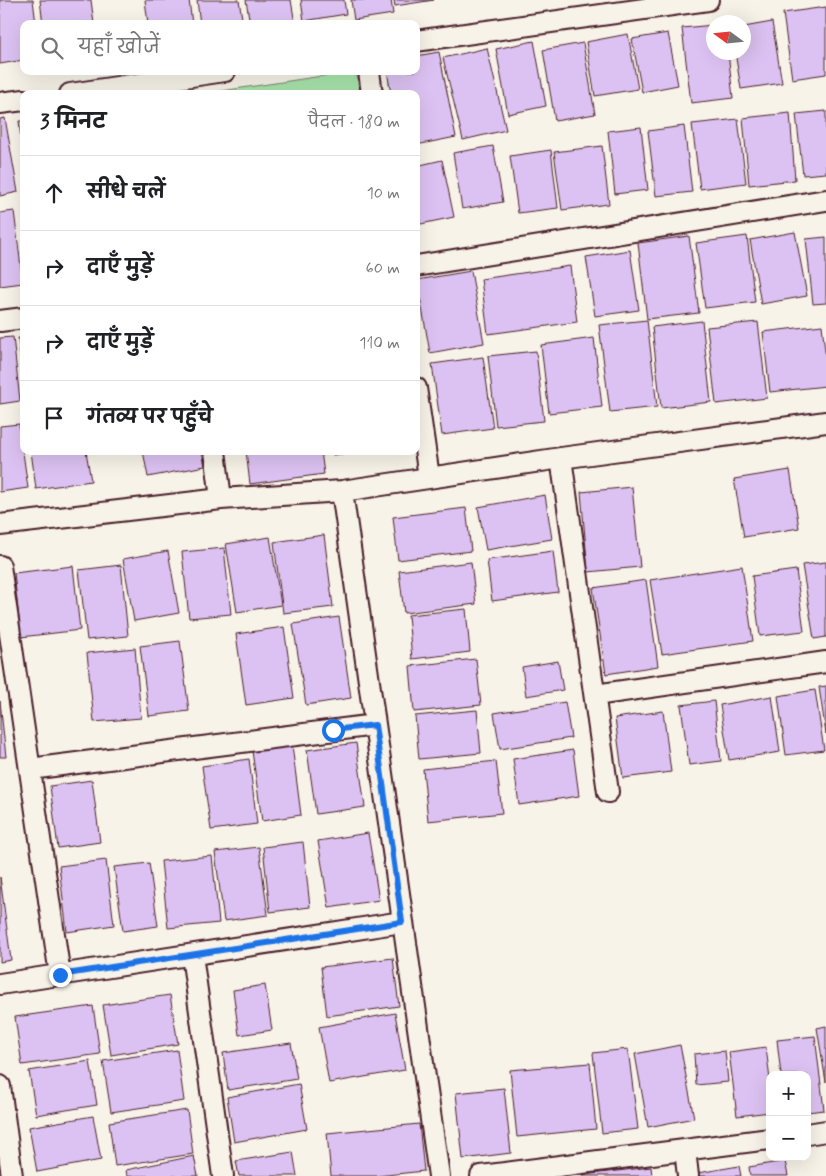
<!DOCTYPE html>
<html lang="hi">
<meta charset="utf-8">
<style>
:root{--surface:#fff;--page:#f6f6f6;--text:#202124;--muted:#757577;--line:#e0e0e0}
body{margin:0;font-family:Mynerve,"Playpen Sans Deva",sans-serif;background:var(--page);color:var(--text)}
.controls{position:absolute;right:15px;bottom:15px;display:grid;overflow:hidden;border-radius:10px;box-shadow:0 5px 20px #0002}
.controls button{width:45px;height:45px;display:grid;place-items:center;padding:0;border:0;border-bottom:1px solid var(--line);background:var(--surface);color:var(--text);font:25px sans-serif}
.compass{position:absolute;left:706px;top:15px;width:45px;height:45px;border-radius:50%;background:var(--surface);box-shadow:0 5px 20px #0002;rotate:285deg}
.stop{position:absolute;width:15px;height:15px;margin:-11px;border:4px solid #1a73e8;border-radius:50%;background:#fff}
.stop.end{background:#1a73e8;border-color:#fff;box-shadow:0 1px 5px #0008}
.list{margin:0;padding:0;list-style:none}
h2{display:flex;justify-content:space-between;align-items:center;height:65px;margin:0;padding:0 20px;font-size:21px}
h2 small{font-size:16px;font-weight:400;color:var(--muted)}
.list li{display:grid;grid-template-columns:32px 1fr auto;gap:15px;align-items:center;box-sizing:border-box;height:75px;padding:0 20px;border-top:1px solid var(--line)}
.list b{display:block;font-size:19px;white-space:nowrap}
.list em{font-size:16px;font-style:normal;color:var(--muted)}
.icon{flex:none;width:28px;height:28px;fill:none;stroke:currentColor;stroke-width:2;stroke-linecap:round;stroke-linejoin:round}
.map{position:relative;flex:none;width:826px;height:1176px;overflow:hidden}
.search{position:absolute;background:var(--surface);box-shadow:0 5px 20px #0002;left:20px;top:20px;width:400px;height:55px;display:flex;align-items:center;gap:12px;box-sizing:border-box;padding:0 18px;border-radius:10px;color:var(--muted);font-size:19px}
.panel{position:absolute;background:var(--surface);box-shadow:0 5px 20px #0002;left:20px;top:90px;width:400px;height:365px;border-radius:10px}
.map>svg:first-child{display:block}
.green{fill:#a8e5ab;stroke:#79826b}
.building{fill:#dcc2f2;stroke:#4a1f2b}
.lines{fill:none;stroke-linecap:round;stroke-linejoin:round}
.street-casing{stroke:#4a1f2b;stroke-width:24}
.street{stroke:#f7f3e8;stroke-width:20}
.route{stroke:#1a73e8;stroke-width:6}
</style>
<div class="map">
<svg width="826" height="1176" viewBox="0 0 826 1176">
<rect width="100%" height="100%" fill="#f7f3e8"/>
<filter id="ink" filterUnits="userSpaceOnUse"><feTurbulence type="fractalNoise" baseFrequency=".02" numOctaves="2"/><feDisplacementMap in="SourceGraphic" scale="10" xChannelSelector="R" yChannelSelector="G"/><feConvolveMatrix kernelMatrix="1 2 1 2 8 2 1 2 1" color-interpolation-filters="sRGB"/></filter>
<g filter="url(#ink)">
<path class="green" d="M356 71 360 94H201Z"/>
<path class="building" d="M0 0H33L36 24H24V60L0 64Z
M40 0H91L94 24H43Z
M145 0H189L192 24H148Z
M197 0H239L243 24H200Z
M246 0H291L295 24H250Z
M301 0H344L346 14 304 21Z
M351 0H391L393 14 354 20Z
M394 0H434L395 6Z
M826 7V74L792 79 783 13Z
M772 22 782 83 741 89 735 52H744V27Z
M714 25V52H728L733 98 691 103 682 28Z
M668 33 678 85 642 92 632 39Z
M628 34 638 89 595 96 586 42Z
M534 41 546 106 508 114 496 49Z
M583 43 595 114 555 121 543 50Z
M487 48 506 130 463 140 443 58Z
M439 52 456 137 416 145V94H391L387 71H416V56Z
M826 111V173L803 175 796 114Z
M790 113 795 180 749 185 743 118Z
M5 118 18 192 0 196V119Z
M738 119 746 183 700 189 692 124Z
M19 121H24V166Z
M684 126 692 192 656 196 648 131Z
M641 127 648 190 615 194 608 131Z
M493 146 503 202 462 209 453 153Z
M602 146 609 204 562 210 554 152Z
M551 150 558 208 518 213 510 156Z
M442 160 454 217 416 225V166Z
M14 211 23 283 0 286V213Z
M795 232 807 296 761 304 750 240Z
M689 236 699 313 647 319 638 243Z
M747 236 755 302 705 308 696 243Z
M826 237V303L813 304 806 239Z
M630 250 639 310 595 316 586 257Z
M570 266 577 322 488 334 481 279Z
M471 271 484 343 430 353 417 280Z
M647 320 657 407 610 412 599 325Z
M702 321 711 402 661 408 652 327Z
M758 322 767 398 716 404 707 327Z
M822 325 826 360V386L770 392 763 332Z
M13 337 20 401 0 404V338Z
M18 338H24V384Z
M594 338 602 407 549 413 541 345Z
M536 351 544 421 496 426 488 356Z
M483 357 493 428 442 435 432 364Z
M19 424 28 488 0 492V426Z
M31 451H86L91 481 36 489Z
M143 451H202L205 466 148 477Z
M246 451H321L324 474 250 484Z
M332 451H361L333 455Z
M790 470 799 528 744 537 734 479Z
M632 487 640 567 588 572 581 492Z
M545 495 552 539 486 550 478 507Z
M466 508 471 551 398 560 393 517Z
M324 535 333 607 283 613 274 542Z
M270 537 281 605 237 612 226 544Z
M224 548 231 614 189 618 182 552Z
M168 551 179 613 134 621 123 559Z
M553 551 558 592 492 601 487 560Z
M471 562 476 604 404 613 399 571Z
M826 562V637L814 639 802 565Z
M121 565 128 636 87 640 79 570Z
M73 566 80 630 21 637 14 573Z
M742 566 753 641 662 654 650 580Z
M796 570 804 631 760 636 752 576Z
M646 580 658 666 606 674 593 588Z
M466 609 470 652 412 659 408 615Z
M339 617 351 698 306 705 293 624Z
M284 627 294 698 246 705 236 634Z
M180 641 189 711 149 716 140 646Z
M135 648 141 718 94 722 87 653Z
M476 659 481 705 414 712 410 666Z
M558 661 563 690 526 696 522 667Z
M826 686V734L819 687Z
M815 690 824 750 786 755 778 696Z
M772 696 780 752 729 760 720 705Z
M0 701 6 757H0Z
M714 701 721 761 689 765 681 705Z
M565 702 571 738 500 749 494 713Z
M477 710 481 753 419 759 415 716Z
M663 711 671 772 623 778 615 718Z
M356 743 365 807 316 814 307 750Z
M292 745 301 815 262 821 252 751Z
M573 750 579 796 519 805 513 759Z
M249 759 257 824 211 830 202 766Z
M496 761 502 813 428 821 423 769Z
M92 780 100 842 58 848 50 786Z
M368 833 379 900 329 908 318 841Z
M303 842 310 907 270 912 263 847Z
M259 847 268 915 224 921 215 852Z
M212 856 219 923 168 928 161 861Z
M106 860 114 925 67 932 59 866Z
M149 863 158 926 123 931 114 867Z
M0 877 11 960 0 962Z
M393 958 399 1006 327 1016 321 967Z
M265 985 272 1030 239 1035 233 990Z
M170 995 178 1044 111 1055 103 1005Z
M93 1006 100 1054 22 1065 15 1017Z
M395 1013 405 1070 329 1083 319 1027Z
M826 1026V1082L817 1028Z
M815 1036 824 1110 807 1112V1075H781L777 1040Z
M291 1043 297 1079 228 1090 223 1053Z
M680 1045 694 1118 648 1127 635 1054Z
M766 1047 770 1080V1112L737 1116 729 1052Z
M628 1049 638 1129 602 1133 593 1053Z
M177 1050 184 1101 111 1112 103 1061Z
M725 1051 728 1082 696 1085 694 1054Z
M90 1061 97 1105 36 1115 29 1071Z
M590 1063 596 1129 517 1137 510 1070Z
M299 1084 307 1129 234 1142 227 1097Z
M504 1088 511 1153 463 1159 456 1093Z
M187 1110 193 1154 115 1166 109 1122Z
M93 1116 101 1160 37 1172 29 1127Z
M419 1124 424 1171 377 1176H331L327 1133Z
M293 1152 297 1176H239L236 1161Z
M194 1156 198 1176H127L126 1170Z
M785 1161 788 1176H750L749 1167Z
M739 1166 741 1176H693L692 1174Z
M651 1167 652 1176H583V1175Z"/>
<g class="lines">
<g class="street-casing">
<path id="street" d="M416 41 708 0
M369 71 372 94
M70 94 225 71
M0 103 24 100
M416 266 826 200
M0 321 24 318
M416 388 429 477
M215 451 221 499
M561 458 608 792
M342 491 439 1176
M0 525 221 499 342 491 561 458 826 422
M0 566 60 975
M595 695 826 662
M30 769 375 725
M192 955 223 1176
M0 984 402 922
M0 1086 12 1176
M807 1134 826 1131
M685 1150 688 1176
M481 1176 770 1139"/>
</g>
<use href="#street" class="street"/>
</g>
</g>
<g class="lines" filter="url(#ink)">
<path class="route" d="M60 975 402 922 375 725 333 730"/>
</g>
</svg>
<div class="controls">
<button>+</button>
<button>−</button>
</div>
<svg class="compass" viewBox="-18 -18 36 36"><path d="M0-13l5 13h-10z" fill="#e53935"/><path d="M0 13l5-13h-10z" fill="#757577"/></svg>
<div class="stop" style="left:333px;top:730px"></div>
<div class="stop end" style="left:60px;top:975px"></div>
<div class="search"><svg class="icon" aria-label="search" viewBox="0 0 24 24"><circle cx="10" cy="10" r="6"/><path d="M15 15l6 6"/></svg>यहाँ खोजें</div>
<section class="panel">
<h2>3 मिनट<small>पैदल · 180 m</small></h2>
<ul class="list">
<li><svg class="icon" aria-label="ahead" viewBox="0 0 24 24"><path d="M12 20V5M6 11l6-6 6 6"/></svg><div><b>सीधे चलें</b></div><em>10 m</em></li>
<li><svg class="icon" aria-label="right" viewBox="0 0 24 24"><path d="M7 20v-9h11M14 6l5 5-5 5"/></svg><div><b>दाएँ मुड़ें</b></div><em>60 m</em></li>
<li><svg class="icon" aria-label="right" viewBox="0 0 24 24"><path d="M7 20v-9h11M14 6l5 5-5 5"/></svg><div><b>दाएँ मुड़ें</b></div><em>110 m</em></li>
<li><svg class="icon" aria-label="arrive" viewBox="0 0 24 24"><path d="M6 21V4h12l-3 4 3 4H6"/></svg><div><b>गंतव्य पर पहुँचे</b></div></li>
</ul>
</section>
</div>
